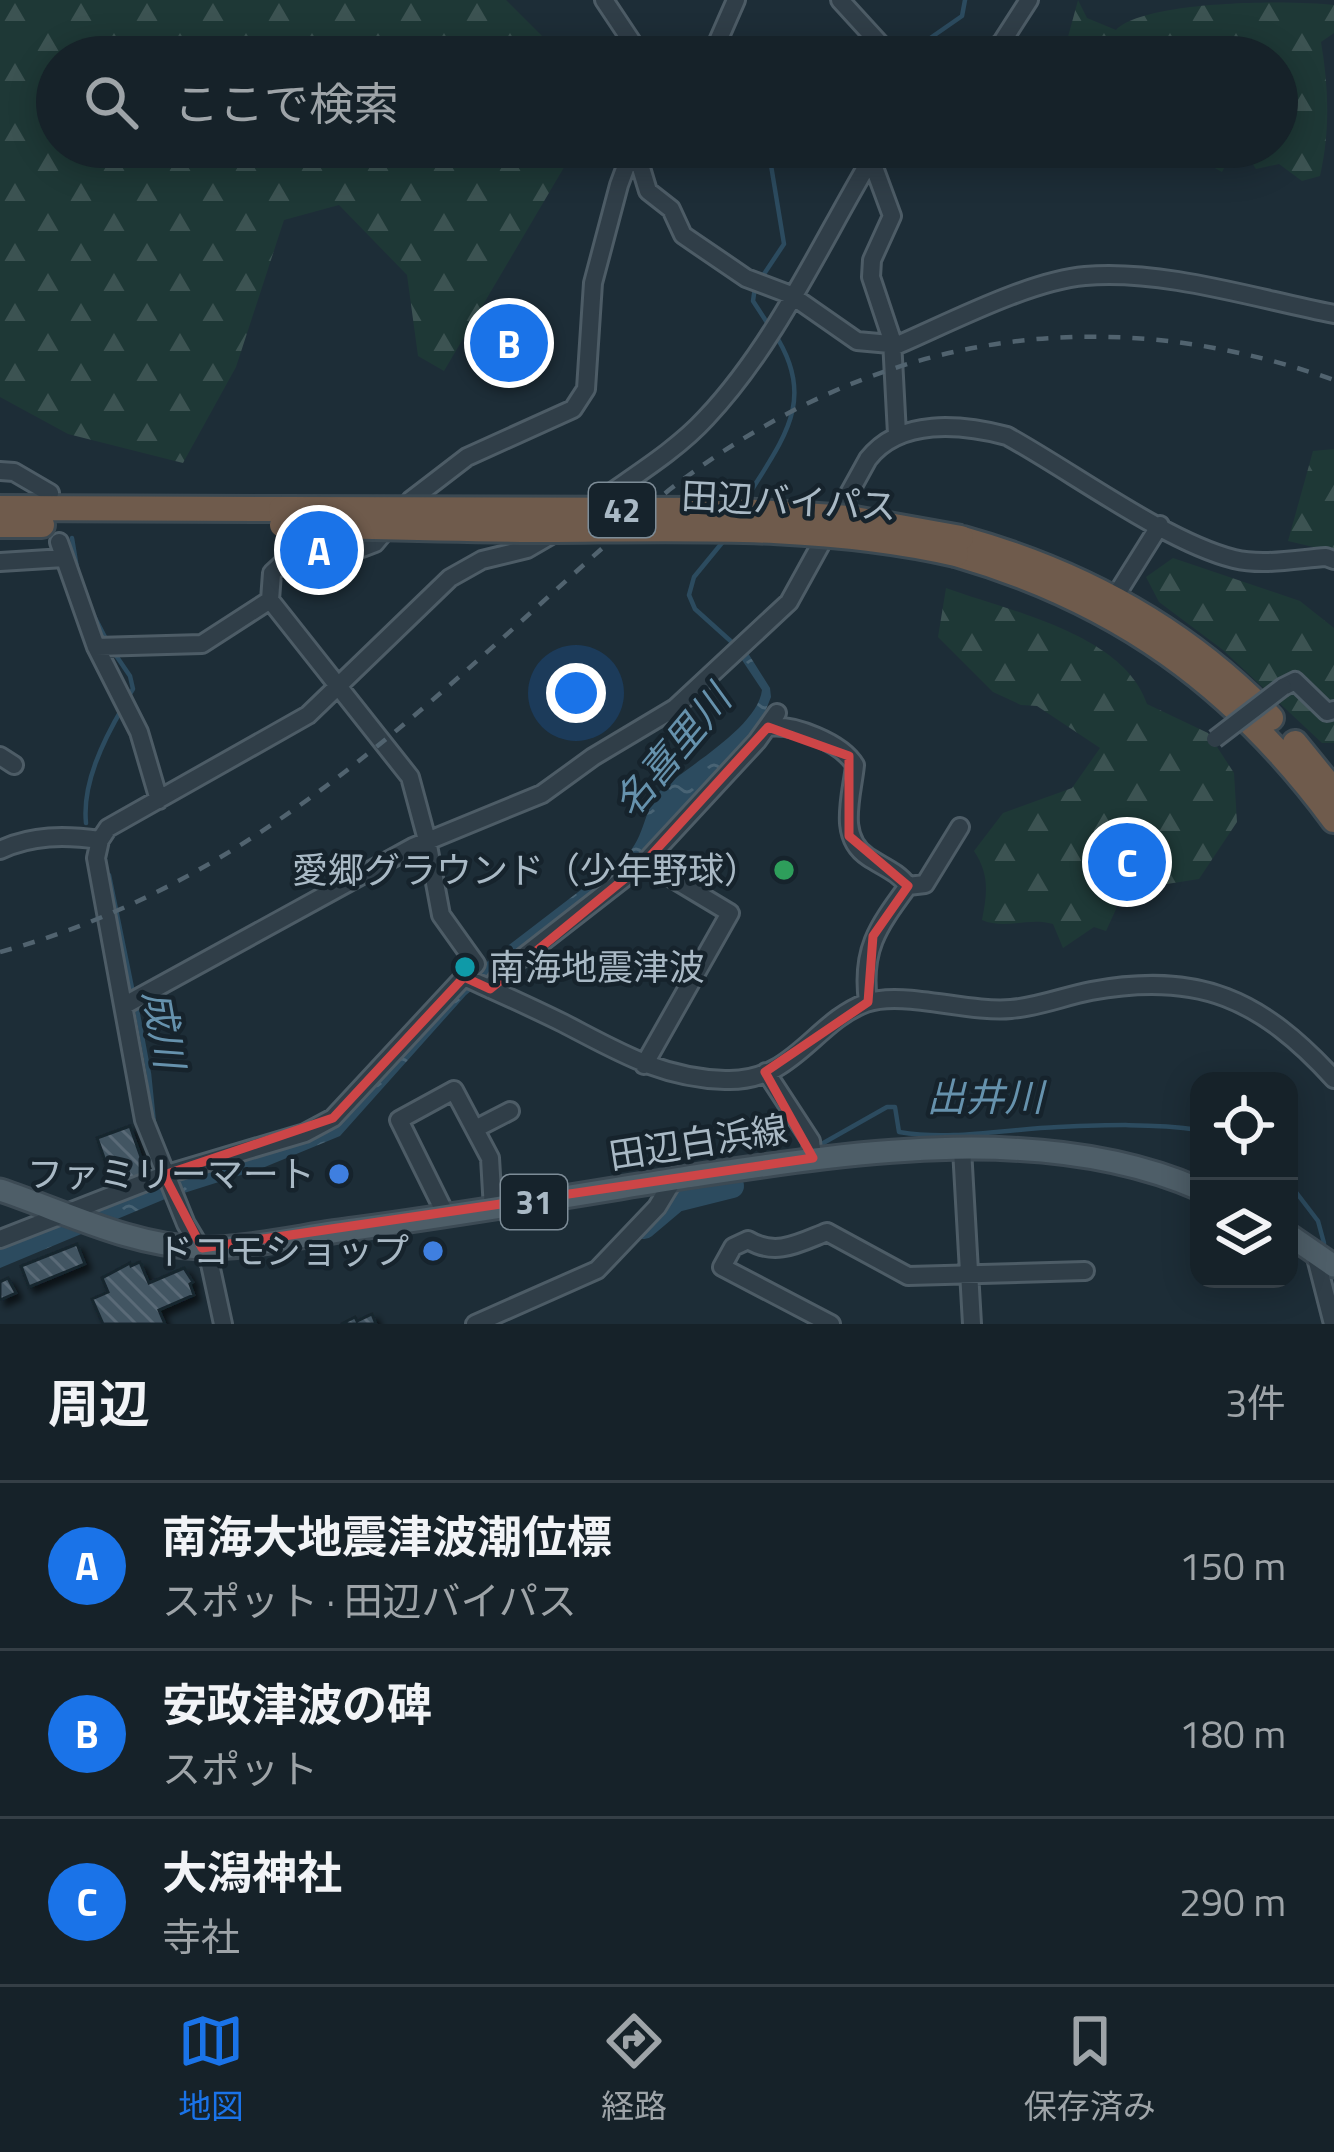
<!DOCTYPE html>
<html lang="ja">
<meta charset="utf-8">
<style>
:root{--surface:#162229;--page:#1f2a31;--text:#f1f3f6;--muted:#9ea4a8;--line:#353f46;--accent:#1a73e8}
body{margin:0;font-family:"Titillium Web","Noto Sans JP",sans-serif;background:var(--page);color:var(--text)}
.controls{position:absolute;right:36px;bottom:36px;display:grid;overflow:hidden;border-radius:24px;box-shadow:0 6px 30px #0003}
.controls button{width:108px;height:108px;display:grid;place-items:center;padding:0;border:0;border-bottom:3px solid var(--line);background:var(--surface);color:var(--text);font:60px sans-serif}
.you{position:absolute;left:576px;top:693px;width:42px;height:42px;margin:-30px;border:9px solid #fff;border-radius:50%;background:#1a73e8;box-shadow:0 0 0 18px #1a73e833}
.badge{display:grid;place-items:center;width:78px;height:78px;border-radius:50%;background:var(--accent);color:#fff;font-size:39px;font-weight:700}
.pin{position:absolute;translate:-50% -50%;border:6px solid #fff;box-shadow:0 3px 12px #0006}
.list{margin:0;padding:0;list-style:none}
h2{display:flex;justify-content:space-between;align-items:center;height:156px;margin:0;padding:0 48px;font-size:51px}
h2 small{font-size:39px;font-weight:400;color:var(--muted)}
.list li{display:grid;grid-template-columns:78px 1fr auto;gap:36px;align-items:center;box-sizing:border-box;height:168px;padding:0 48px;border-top:3px solid var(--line)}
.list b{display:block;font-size:45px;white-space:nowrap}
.list p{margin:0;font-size:39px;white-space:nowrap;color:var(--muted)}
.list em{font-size:39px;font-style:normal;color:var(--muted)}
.icon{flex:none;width:66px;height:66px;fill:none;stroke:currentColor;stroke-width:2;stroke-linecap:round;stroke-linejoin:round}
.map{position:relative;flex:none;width:1334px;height:1324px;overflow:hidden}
.search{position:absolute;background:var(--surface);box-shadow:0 6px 30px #0003;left:36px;right:36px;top:36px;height:132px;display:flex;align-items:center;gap:30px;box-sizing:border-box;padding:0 42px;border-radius:66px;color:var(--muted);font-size:45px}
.sheet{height:660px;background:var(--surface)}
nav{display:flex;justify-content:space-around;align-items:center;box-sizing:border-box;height:168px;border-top:3px solid var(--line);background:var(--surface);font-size:33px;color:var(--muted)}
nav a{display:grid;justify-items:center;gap:6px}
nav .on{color:var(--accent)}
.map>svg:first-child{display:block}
.forest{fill:url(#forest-firs)}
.water{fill:url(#water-ripples)}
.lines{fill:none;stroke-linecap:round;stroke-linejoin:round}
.stream{stroke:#2c4b5f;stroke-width:4.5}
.river{stroke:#2c4b5f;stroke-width:24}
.building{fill:url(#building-back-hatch);stroke:#18252e;stroke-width:3;filter:url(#shadow)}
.minor-casing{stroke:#4d5c66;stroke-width:22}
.major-casing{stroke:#3c4a54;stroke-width:27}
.highway-casing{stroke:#3b4952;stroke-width:30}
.minor{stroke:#303e48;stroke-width:16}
.major{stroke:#4e5e68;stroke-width:21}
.highway{stroke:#6f5b4c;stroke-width:24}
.rail{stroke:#51636f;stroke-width:4.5;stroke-dasharray:12 12;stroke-linecap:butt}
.minor-bridge-casing{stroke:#4d5c66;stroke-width:22;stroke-linecap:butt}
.highway-bridge-casing{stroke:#3b4952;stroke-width:30;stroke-linecap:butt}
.minor-bridge{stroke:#303e48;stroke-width:16}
.highway-bridge{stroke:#6f5b4c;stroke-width:24}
.marked{fill:none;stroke:#cd4547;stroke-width:9;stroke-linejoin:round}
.leisure-dot{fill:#2e9e5b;stroke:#16232c;stroke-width:4.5}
.culture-dot{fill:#0f9aa8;stroke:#16232c;stroke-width:4.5}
.shop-dot{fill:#3f7fe0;stroke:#16232c;stroke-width:4.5}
.labels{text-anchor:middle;stroke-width:9;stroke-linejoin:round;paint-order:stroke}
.shield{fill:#16232c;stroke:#7d8c97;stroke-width:3}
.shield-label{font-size:33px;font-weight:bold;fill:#a9b9c5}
.street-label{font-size:36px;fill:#a9b9c5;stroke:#16232c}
.poi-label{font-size:36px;fill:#a9b9c5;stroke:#16232c;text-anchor:end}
.water-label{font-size:39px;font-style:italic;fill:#6692ad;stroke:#16232c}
</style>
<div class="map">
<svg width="1334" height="1324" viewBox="0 0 1334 1324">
<defs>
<pattern id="forest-firs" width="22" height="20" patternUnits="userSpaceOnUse" patternTransform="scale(3)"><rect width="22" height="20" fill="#1e3836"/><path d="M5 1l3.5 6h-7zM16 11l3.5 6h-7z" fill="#3c5352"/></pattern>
<pattern id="water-ripples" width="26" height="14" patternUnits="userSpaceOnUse" patternTransform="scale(3)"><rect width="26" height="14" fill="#2c4b5f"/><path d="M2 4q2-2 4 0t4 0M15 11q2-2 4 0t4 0" fill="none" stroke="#486374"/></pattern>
<pattern id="building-back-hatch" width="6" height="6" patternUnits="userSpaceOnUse" patternTransform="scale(3)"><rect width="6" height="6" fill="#425562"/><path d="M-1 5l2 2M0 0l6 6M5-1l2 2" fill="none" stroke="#5a6b77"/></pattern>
<filter id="shadow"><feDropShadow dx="5.5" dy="5.5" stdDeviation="3" flood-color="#0009"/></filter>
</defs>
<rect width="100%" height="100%" fill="#1d2d37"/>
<path class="forest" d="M0 0H506L563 57H57V147H576L444 371 418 356 407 275 339 205 284 220 236 367 183 463 68 434 0 397Z
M1078 0 1087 18 1116 30C1145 0 1292 0 1334 5V33L1321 42C1329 88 1330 132 1320 176L1302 181 1279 164 1256 169 1247 155 1229 158 1222 172 1176 147H1277V57H1053L1068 37Z
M896 147H1039L956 161 886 156Z
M1334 449V552L1288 541 1313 451Z
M1173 558 1300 601 1334 628V743H1322L1223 650 1159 602 1146 577Z
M946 588C1009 611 1124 634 1147 704L1208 733 1234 773 1237 822 1199 879 1167 884 1158 877 1137 833 1095 857 1103 867 1098 877 1101 897 1117 907 1106 931 1094 927 1063 948 1053 924C1028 917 1005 930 982 920 987 894 990 875 974 851L1003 813 1072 788 1100 748 1037 706 1021 705 993 692 938 637Z"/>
<path class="water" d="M746 650 770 688 771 697 757 732 623 869 466 995 340 1136 260 1169 165 1199 0 1268V1249L153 1188 323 1132 479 968 629 853C647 831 644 805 663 788 690 765 758 726 762 690L740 657Z"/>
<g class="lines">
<path class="stream" d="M903 57 962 16 965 0
M762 277 784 244 768 147
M755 287 753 301 768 324
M745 501C781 441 819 401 774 333
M72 538 78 574
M726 538 694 577 689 595 695 609 735 645
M92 612 106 639
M115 654 130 676 133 689 128 697
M86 823C82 784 103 741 123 707
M109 875 133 993
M136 1004 149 1074 154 1123
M818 1146 887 1107H895L899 1132C952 1141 1006 1129 1058 1127 1104 1125 1154 1123 1199 1130
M1289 1183 1318 1221 1324 1243"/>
<path class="river" d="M644 1227 676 1200 732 1186"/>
</g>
<path class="building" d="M1139 855 1145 872 1128 878 1122 861Z
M130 1126 147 1174 114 1186 97 1138Z
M77 1244 85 1264 29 1287 21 1266Z
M140 1262 149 1283 184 1268 193 1282 190 1284 194 1295 159 1310 165 1324H103L92 1299 108 1292 102 1278 130 1263 131 1266Z
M8 1278 16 1293 0 1300V1282Z
M372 1314 376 1324H341L355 1317 357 1321Z"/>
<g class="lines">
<g class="minor-casing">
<path id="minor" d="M604 0 632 42V57
M840 0 892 57
M711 57 736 0
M985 57 1002 42 1029 0
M635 148 648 191 671 209 683 235 746 278 791 295 857 341 890 344
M871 159 892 216 872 260 871 277 892 340 897 434
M893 347C947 324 1028 281 1085 276 1163 269 1257 299 1334 314
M0 471 14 472 50 493
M588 509C627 480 674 453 706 418 775 345 820 245 871 159L883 147
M59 542 96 647 139 732 159 800
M0 562 64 558
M1108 608 1160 525
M96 647 202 644 270 600
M1283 687 1295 681 1327 712 1334 710
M768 727C793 723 842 743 855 765 852 796 837 837 868 857 883 867 898 872 908 886
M0 756 14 765
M0 850C32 835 65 835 100 840
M464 977C497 992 531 1007 563 1023 619 1052 661 1078 725 1080 793 1083 814 1022 866 1003 902 990 968 1013 1011 1009 1038 1007 1065 996 1091 991 1199 971 1261 999 1334 1079
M490 989 500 975 645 862 757 741 777 713
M868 1002C861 949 878 927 908 886L925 884 960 827
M125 1005 413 847 542 794 593 757 675 708 789 602 868 459C900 418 961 424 1007 436 1071 471 1166 542 1234 559 1263 566 1297 559 1326 557L1334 560
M644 1065 730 913 645 862
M766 1072 811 1141 813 1158
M475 1129 510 1111
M962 1149 972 1324
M447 1217 399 1120 454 1090 490 1158 493 1209
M0 1239 164 1175 305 1133 333 1118 476 964 441 915 427 840 410 777 270 600 272 573 300 547 362 548 375 543 411 500 467 457 573 409 586 389 593 283 619 185 626 166 646 147
M1314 1250 1333 1324
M223 1324 210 1264 186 1224 144 1120 96 858 100 840 108 828 308 715 450 578 482 560 527 549 558 531
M475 1324 597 1270 657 1207 674 1179
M831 1324 722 1267 733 1247 748 1240C776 1257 799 1243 827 1232L908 1276 1085 1271"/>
</g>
<g class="major-casing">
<path id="major" d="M0 1190C66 1212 129 1245 200 1248 242 1250 310 1234 354 1229 465 1214 576 1195 687 1177 848 1153 1044 1121 1199 1189
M1289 1235 1334 1266"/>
</g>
<g class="highway-casing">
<path id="highway" d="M0 508 281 509
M0 525H42
M963 539C1081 572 1186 629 1271 718
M956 554C1118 601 1234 685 1334 820
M1295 743 1334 791"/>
</g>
<use href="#minor" class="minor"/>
<use href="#major" class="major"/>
<use href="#highway" class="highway"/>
<path class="rail" d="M0 952C280 876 457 670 669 490 870 335 1095 296 1334 380"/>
<g class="minor-bridge-casing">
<path id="minor-bridge" d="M1215 739 1283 687"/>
</g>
<g class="highway-bridge-casing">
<path id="highway-bridge" d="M281 509 727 510 849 518 961 538
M282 525C373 527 465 530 556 530 691 529 824 524 956 554"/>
</g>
<use href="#minor-bridge" class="minor-bridge"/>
<use href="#highway-bridge" class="highway-bridge"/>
</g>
<path class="marked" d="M768 727 849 756V836L908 886 873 936 868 1002 765 1072 813 1158 202 1248 164 1175 333 1118 464 977 490 989 645 862Z"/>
<circle class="leisure-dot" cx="784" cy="870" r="12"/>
<circle class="culture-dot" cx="465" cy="967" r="12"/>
<g class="shop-dot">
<circle cx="339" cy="1174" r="12"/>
<circle cx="433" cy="1251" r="12"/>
</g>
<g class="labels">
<g class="shield">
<rect x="589" y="483" width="66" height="54" rx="9"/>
<rect x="501" y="1175" width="66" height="54" rx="9"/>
</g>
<g class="shield-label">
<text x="622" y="522">42</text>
<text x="534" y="1214">31</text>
</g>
<g class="street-label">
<text transform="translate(789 501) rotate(3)" y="13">田辺バイパス</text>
<text transform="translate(698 1142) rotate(-9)" y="13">田辺白浜線</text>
</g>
<g class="poi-label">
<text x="760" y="883">愛郷グラウンド（少年野球）</text>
<text x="489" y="980" text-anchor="start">南海地震津波</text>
<text x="315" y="1187">ファミリーマート</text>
<text x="409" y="1264">ドコモショップ</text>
</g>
<g class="water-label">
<text transform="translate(672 751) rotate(-50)" y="14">名喜里川</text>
<text transform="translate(164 1029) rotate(80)" y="14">成川</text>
<text x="985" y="1111">出井川</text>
</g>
</g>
</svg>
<div class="controls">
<button><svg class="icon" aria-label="locate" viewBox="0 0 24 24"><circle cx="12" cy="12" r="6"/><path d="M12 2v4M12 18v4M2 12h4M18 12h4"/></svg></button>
<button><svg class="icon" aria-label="layers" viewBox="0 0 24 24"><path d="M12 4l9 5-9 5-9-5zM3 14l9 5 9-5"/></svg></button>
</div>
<div class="you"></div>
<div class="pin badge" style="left:319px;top:550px">A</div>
<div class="pin badge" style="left:509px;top:343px">B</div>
<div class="pin badge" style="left:1127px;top:862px">C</div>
<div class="search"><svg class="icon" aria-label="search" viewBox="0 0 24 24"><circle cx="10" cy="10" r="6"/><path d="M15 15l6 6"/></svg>ここで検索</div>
</div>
<section class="sheet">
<h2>周辺<small>3件</small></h2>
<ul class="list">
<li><span class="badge">A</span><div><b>南海大地震津波潮位標</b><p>スポット · 田辺バイパス</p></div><em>150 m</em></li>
<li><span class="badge">B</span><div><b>安政津波の碑</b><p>スポット</p></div><em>180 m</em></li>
<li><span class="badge">C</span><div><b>大潟神社</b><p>寺社</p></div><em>290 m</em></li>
</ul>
</section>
<nav>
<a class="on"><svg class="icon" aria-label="map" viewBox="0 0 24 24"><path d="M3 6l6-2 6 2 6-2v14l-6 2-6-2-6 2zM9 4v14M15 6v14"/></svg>地図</a>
<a><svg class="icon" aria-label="directions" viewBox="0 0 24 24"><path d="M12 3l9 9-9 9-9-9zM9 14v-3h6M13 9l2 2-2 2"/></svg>経路</a>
<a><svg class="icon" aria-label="saved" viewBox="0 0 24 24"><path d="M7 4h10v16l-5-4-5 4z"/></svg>保存済み</a>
</nav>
